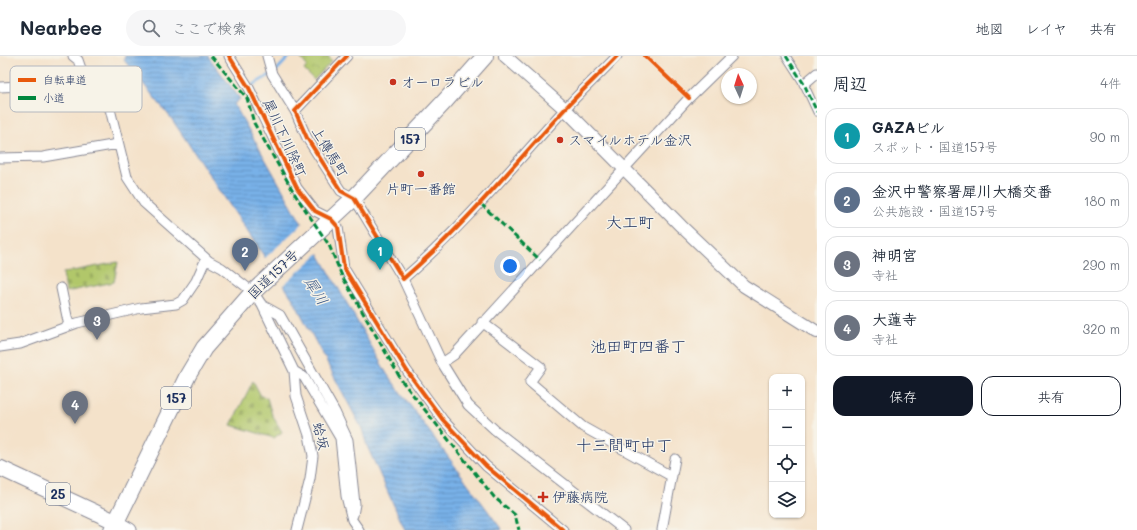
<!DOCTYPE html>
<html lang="ja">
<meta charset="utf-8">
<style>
:root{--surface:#fff;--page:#f6f6f7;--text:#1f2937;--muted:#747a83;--line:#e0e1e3;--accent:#111827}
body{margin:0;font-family:Mali,"Klee One",sans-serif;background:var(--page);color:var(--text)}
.controls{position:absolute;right:12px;bottom:12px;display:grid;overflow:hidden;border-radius:8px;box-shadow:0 1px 3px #0004}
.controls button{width:36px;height:36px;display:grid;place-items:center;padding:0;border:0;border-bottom:1px solid var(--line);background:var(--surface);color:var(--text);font:20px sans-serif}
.compass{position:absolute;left:721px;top:12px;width:36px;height:36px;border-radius:50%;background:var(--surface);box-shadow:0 1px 3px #0004;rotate:356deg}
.you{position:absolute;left:510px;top:210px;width:14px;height:14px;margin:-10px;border:3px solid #fff;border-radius:50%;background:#1a73e8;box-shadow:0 0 0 6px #1a73e833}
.badge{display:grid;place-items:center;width:26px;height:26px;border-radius:50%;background:var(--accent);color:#fff;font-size:13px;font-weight:700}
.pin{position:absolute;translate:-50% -33px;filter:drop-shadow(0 1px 2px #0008)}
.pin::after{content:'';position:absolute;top:21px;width:14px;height:12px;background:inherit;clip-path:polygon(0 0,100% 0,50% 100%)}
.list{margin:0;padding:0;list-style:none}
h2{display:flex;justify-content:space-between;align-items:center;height:52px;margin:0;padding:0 16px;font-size:17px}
h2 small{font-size:13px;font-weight:400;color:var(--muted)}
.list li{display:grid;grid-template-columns:26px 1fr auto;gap:12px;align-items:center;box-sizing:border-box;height:56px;margin:0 8px 8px;padding:0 8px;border:1px solid var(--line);border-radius:12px}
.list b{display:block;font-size:15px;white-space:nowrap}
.list p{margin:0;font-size:13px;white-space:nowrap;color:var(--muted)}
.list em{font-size:13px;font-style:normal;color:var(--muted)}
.actions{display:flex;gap:8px;padding:12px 16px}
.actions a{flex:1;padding:9px 0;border:1px solid var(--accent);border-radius:12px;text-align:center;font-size:14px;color:var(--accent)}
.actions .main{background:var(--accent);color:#fff}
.icon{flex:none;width:22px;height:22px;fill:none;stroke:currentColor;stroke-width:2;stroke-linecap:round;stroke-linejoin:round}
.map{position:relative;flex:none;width:817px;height:474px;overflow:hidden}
header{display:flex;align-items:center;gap:24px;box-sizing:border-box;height:56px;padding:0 20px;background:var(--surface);border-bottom:1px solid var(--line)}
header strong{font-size:19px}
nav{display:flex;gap:22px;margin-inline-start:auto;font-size:14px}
.search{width:280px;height:36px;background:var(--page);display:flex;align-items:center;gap:10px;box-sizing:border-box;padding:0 14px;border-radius:22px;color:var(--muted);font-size:15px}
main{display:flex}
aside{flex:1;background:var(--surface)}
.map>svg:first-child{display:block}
.cemetery{fill:url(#cemetery-stones);stroke:#667b64}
.park{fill:url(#park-crowns);stroke:#667b64}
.water{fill:url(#water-rules);stroke:#4a70a3}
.pier{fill:#f4e2ca}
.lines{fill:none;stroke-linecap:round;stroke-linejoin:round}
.stream{stroke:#78b1e8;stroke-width:3}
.pedestrian-casing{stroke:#888894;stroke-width:9}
.minor-casing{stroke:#888894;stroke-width:11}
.tertiary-casing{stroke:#888894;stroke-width:14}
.secondary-casing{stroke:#888894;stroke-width:15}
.primary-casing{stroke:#888894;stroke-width:17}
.trunk-casing{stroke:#888894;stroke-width:18}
.pedestrian{stroke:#fff;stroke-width:7}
.minor{stroke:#fff;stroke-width:9}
.tertiary{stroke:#fff;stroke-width:12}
.secondary{stroke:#fff;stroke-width:13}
.primary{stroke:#fff;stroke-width:15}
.trunk{stroke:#fff;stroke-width:16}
.quiet{stroke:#00873e;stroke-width:3;stroke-dasharray:6 3;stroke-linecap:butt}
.cycleway-casing{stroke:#f7f3e8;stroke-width:6}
.cycleway{stroke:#e8590c;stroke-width:4}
.poi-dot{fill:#c8321e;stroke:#f7f3e8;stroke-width:1.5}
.labels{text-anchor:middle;stroke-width:3;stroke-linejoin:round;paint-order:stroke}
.shield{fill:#f7f3e8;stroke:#5d6a87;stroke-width:1}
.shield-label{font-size:13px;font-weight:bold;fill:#1b2f5e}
.poi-label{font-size:14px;fill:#1b2f5e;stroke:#f7f3e8;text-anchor:start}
.street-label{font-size:14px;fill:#1b2f5e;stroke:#f7f3e8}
.water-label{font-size:15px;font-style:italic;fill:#375687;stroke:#f7f3e8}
.quarter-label{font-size:16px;fill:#1b2f5e;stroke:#f7f3e8}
.key{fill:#f7f3e8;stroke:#b5b8bf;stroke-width:1}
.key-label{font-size:11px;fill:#1b2f5e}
</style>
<header>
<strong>Nearbee</strong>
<div class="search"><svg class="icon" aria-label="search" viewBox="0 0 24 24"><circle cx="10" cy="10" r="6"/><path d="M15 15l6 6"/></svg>ここで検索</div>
<nav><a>地図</a><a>レイヤ</a><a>共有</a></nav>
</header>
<main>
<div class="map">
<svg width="817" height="474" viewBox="0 0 817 474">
<defs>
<pattern id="cemetery-stones" width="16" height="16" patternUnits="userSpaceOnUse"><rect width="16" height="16" fill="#b1c76b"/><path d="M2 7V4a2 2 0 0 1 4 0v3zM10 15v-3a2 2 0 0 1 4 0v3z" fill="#98ab5f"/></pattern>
<pattern id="park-crowns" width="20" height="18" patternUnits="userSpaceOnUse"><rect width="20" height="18" fill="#b1c76b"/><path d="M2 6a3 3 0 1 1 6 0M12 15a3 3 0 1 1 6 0" fill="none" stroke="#98ab5f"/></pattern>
<pattern id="water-rules" width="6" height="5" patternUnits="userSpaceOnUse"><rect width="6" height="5" fill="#78b1e8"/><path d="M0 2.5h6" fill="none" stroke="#6290bf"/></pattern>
</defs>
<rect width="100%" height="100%" fill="#f7f3e8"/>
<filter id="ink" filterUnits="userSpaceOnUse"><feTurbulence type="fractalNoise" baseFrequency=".025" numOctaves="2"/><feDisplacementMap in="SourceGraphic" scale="8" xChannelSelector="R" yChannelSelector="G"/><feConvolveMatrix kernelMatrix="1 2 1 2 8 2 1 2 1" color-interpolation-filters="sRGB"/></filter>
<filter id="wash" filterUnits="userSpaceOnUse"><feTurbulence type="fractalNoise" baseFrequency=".012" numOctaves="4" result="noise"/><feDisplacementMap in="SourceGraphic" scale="16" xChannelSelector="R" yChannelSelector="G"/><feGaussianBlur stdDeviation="0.9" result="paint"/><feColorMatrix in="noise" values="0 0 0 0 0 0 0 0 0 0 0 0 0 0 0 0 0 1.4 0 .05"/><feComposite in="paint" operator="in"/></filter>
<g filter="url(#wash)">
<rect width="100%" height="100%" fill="#f4e2ca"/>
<path class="cemetery" d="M118 206 114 226 66 236 63 217Z
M253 325 261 340 267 342 272 359 282 376 274 382 231 369Z"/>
<path class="park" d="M299 0H328L332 5 314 24 304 14 307 10Z"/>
<path class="water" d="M125 0H208L240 43 234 48 387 318 502 474H405L367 390 362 373 293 243 171 62 124 4Z"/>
<path class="pier" d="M303 167 320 196 281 231 263 204Z"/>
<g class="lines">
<path class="stream" d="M276 15 290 0
M253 29 270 19"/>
</g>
</g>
<g filter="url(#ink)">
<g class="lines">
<g class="pedestrian-casing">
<path id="pedestrian" d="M786 0 804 28 817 56"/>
</g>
<g class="minor-casing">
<path id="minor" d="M73 0 78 4 86 27 110 53 127 121 144 147 209 205 222 212 253 236 262 249 294 315 304 321 340 382 346 440 352 464 359 474
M229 0 249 32 297 132 315 155 331 163 338 171 344 212 407 315 443 364 486 410 563 474
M267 0 272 18 295 55 307 82 341 135 354 142 403 223 442 307 468 349 495 374 624 474
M804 28 817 17
M0 31 86 27
M295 55 347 0
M0 102 43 101 118 88
M403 223C462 172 511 112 564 54 581 35 600 18 617 0
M61 232 69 270
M262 249 280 259 335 356 348 384 355 448 353 459
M482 266 541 311 530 326 583 371 671 420
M0 291 20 288 77 267 141 252 176 248 183 244 196 225 204 207 209 205
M442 307 454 299 689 42 732 0
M294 315 296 340 309 379 313 400 310 423 297 474
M662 474 675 403"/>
</g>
<g class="tertiary-casing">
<path id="tertiary" d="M505 0 565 53 681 170 744 230 817 276"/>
</g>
<g class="secondary-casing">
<path id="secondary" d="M116 466 130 474"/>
</g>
<g class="primary-casing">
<path id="primary" d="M0 412 116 466"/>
</g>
<g class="trunk-casing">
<path id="trunk" d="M112 474 188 319 204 292 253 236 354 142 446 44 485 0"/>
</g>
<use href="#pedestrian" class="pedestrian"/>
<use href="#minor" class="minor"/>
<use href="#tertiary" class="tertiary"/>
<use href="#secondary" class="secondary"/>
<use href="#primary" class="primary"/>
<use href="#trunk" class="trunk"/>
<path class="quiet" d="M211 0 247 42 254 67 296 140 329 189 342 220 402 325 494 441 515 459 519 474
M786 0 804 28 817 56
M481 148 540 204"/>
<g class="cycleway-casing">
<path id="cycleway" d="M229 0 249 32 297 132 315 155 331 163 338 171 344 212 407 315 443 364 486 410 563 474
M347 0 295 55 307 82 341 135 354 142 403 223C462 172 511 112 564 54 581 35 600 18 617 0
M645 0 689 42"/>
</g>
<use href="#cycleway" class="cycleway"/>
</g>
</g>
<g class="poi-dot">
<circle cx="393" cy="26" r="4"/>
<circle cx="560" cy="84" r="4"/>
<circle cx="421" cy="118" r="4"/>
<path d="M541 435h4v4h4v4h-4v4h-4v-4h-4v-4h4z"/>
</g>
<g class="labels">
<g class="shield">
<rect x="395" y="72" width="30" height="22" rx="3"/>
<rect x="161" y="331" width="30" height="22" rx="3"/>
<rect x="46" y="427" width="24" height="22" rx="3"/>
</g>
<g class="shield-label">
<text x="410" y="88">157</text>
<text x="176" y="347">157</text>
<text x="58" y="443">25</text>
</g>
<g class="poi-label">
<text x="401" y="31">オーロラビル</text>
<text x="568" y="89">スマイルホテル金沢</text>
<text x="421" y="138" text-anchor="middle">片町一番館</text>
<text x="552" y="446">伊藤病院</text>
</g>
<g class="street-label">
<text transform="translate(285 82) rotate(65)" y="5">犀川下川除町</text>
<text transform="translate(330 96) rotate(59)" y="5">上傳馬町</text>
<text transform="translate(273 218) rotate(-44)" y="5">国道157号</text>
<text transform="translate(321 380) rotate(76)" y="5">蛤坂</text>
</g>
<g class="water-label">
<text transform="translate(316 235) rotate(58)" y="5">犀川</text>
</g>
<g class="quarter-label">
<text x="630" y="172">大工町</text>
<text x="638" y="296">池田町四番丁</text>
<text x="624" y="395">十三間町中丁</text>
</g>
</g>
<rect x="10" y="10" width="132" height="46" rx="6" class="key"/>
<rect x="18" y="22" width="18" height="4" fill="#e8590c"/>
<rect x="18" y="40" width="18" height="4" fill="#00873e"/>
<g class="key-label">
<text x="43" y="28">自転車道</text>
<text x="43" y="46">小道</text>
</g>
</svg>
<div class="controls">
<button>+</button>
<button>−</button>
<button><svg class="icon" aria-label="locate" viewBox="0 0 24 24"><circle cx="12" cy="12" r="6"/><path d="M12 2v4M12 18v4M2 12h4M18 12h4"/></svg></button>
<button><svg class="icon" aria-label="layers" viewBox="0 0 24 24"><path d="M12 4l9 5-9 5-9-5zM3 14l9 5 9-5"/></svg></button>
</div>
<svg class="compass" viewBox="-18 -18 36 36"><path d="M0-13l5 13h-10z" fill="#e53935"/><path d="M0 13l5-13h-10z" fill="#747a83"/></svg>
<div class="you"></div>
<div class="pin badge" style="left:380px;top:214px;background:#0f9aa8">1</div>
<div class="pin badge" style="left:245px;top:215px;background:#5c6f8a">2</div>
<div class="pin badge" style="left:97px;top:284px;background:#6b7280">3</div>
<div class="pin badge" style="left:75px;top:368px;background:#6b7280">4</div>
</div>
<aside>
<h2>周辺<small>4件</small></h2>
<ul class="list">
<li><span class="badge" style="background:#0f9aa8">1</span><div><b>GAZAビル</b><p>スポット · 国道157号</p></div><em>90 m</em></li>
<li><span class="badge" style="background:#5c6f8a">2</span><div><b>金沢中警察署犀川大橋交番</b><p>公共施設 · 国道157号</p></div><em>180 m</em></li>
<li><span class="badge" style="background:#6b7280">3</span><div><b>神明宮</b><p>寺社</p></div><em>290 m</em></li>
<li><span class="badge" style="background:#6b7280">4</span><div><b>大蓮寺</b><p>寺社</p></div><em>320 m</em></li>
</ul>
<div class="actions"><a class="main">保存</a><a>共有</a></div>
</aside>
</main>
